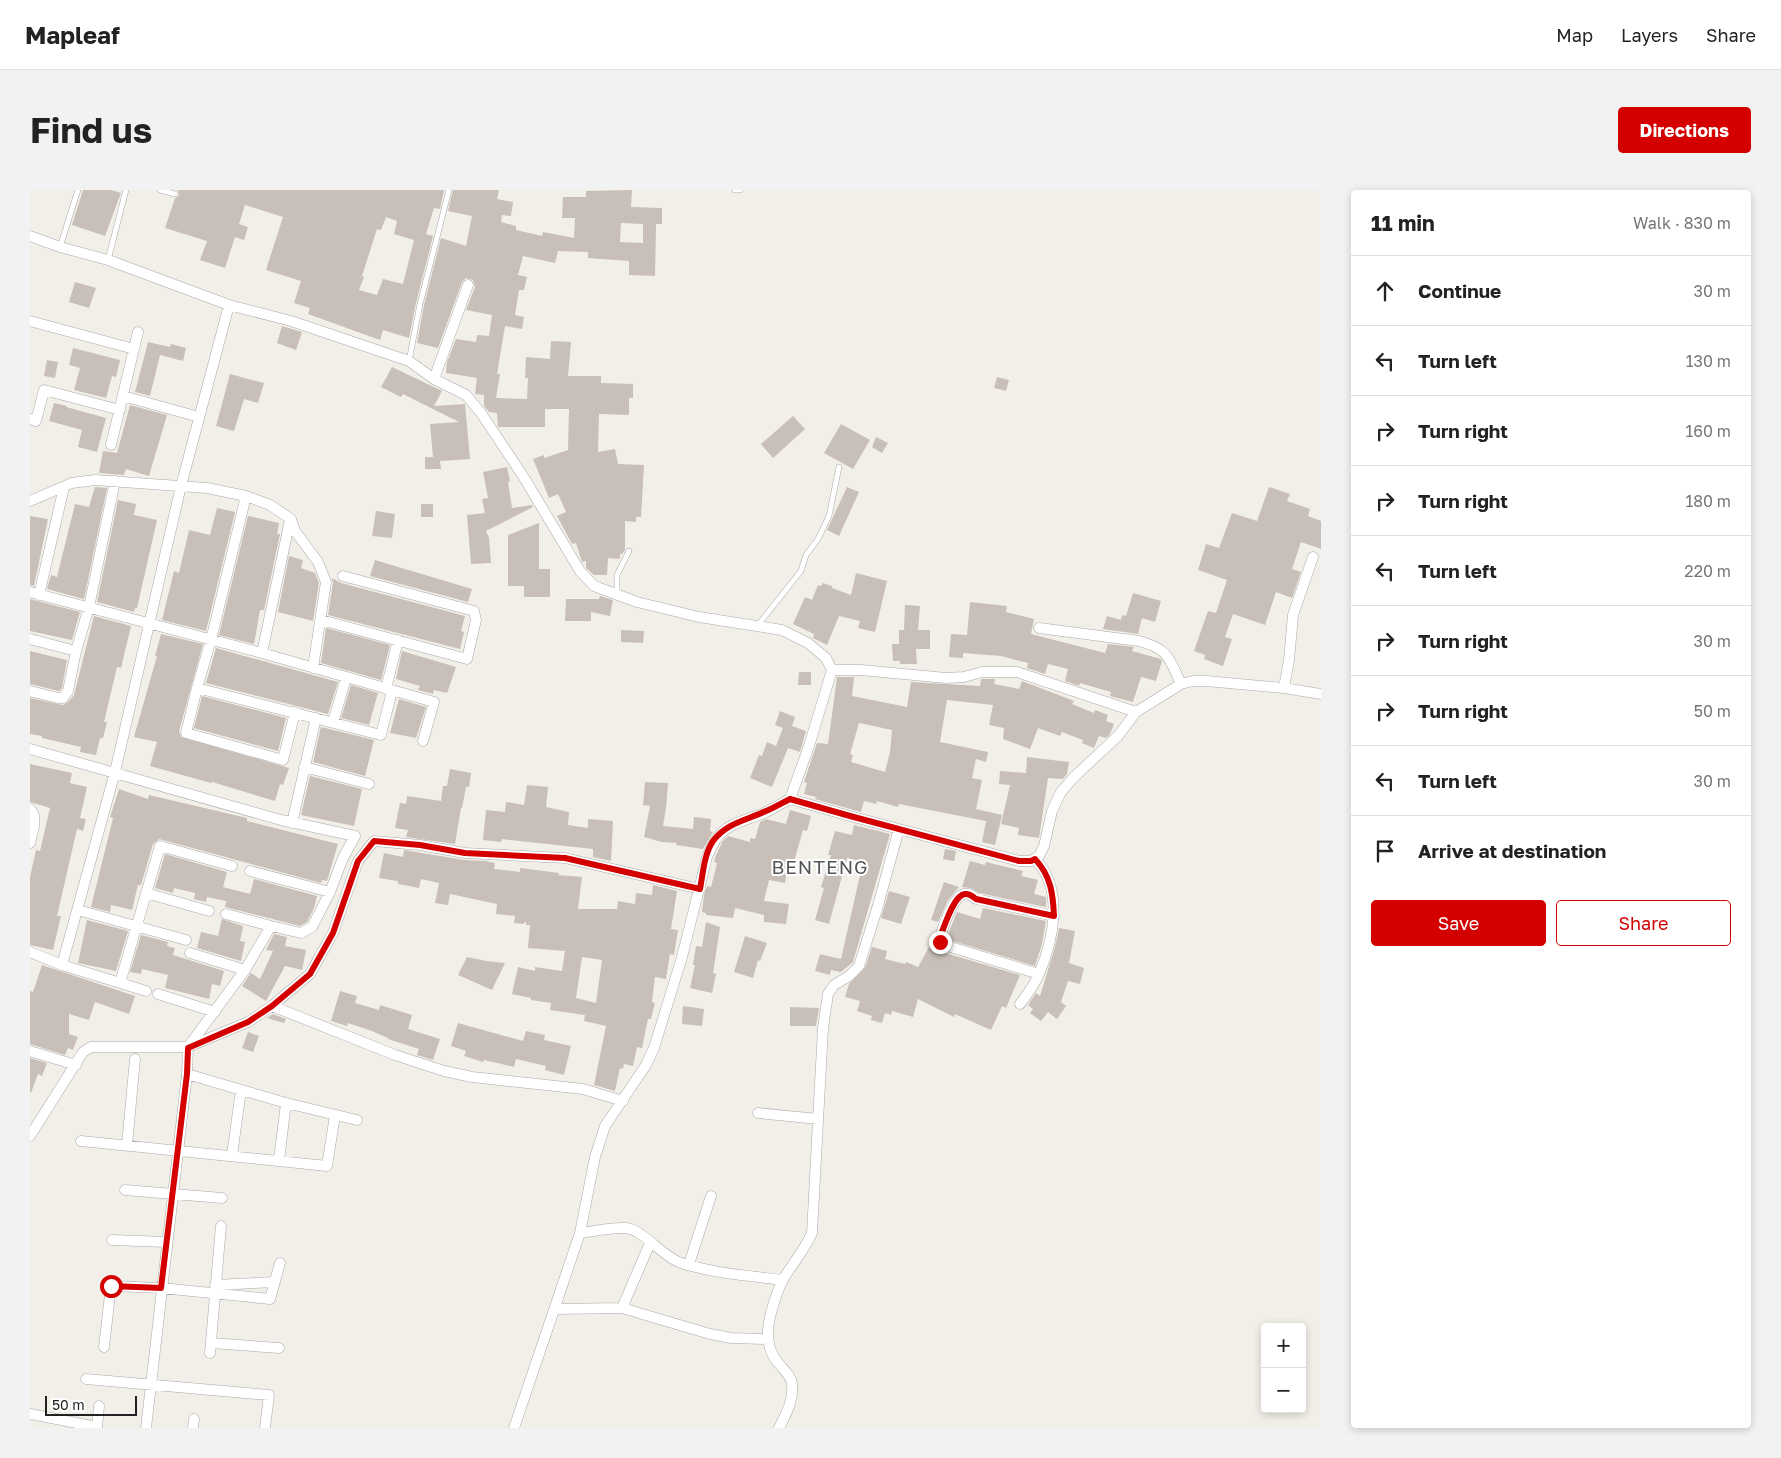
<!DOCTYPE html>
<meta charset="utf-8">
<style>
:root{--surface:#fff;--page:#f2f2f2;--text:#222;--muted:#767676;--line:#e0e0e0;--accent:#d40000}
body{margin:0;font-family:"Golos Text",sans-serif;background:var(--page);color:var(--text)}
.controls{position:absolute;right:15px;bottom:15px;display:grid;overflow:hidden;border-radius:5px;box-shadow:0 2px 8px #0003}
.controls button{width:45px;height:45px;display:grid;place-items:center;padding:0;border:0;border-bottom:1px solid var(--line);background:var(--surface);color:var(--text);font:25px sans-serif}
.scale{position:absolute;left:15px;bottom:12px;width:92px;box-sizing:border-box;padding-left:5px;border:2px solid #222;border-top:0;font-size:14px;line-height:18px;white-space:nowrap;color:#222;-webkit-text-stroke:4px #fff;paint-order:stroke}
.stop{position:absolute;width:15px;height:15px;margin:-11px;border:4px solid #d40000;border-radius:50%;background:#fff}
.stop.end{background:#d40000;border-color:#fff;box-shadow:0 1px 5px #0008}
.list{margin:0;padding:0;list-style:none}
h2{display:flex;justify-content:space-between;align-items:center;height:65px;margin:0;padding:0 20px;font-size:21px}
h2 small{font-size:16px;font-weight:400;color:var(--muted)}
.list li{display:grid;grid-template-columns:32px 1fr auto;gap:15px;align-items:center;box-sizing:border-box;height:70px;padding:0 20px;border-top:1px solid var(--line)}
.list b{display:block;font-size:19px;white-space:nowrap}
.list em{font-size:16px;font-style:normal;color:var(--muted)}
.actions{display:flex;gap:10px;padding:15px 20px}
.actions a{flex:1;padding:11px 0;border:1px solid var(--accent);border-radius:5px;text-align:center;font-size:18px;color:var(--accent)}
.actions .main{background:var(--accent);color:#fff}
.icon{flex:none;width:28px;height:28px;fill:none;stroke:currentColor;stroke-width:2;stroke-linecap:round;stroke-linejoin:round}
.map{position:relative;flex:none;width:1291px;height:1238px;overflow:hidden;border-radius:5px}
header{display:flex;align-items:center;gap:30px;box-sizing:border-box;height:70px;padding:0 25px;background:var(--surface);border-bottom:1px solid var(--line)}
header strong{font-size:24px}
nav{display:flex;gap:28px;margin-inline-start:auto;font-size:18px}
.intro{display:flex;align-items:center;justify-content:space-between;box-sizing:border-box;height:120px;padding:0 30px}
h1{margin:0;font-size:35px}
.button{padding:12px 22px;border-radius:5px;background:var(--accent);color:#fff;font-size:18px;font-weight:700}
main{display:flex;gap:30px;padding:0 30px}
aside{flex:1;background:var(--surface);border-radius:5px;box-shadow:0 2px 8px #0003}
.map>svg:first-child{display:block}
.building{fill:#c7bfb8;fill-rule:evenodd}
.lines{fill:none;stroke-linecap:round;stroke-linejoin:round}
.service-casing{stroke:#a9a9a9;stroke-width:6}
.minor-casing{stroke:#a9a9a9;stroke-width:11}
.service{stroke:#fff;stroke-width:5}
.minor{stroke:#fff;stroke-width:10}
.route{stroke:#d40000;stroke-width:6}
.labels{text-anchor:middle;stroke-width:4;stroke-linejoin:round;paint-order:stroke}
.quarter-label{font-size:19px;letter-spacing:1px;fill:#555;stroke:#fff}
</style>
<header>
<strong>Mapleaf</strong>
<nav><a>Map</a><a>Layers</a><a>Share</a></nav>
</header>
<div class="intro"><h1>Find us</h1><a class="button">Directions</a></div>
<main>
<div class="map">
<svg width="1291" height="1238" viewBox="0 0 1291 1238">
<rect width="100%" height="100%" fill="#f2efe9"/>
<path class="building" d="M53 0H81L91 3 75 46 42 35Z
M148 0H414L410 19 404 18 396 44 403 46 386 113 379 148 353 140 350 150 278 124 280 118 264 113 271 91 236 80 253 27 215 15 209 34 218 37 214 50 205 47 195 78 170 70 177 51 135 38 145 8 149 6ZM356 27 367 31 364 44 384 50 373 94 353 89 347 105 329 100 334 87 332 86 347 39 351 40Z
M423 0H469L467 9 483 12 481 26 472 25 471 32 486 36V40L512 46 513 42 544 48 545 28H532L533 7H556V1L602 0 601 17 632 18V34H626L625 86 599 85V71L558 68V62L528 61 525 73 493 66 488 85 497 87 494 100H489L485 125 494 127 492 139 475 136 467 184H470L466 208 497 209 498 188H495L496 167 520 169 521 151 541 152 538 186H571V193L603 194V208H599V225L569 224 568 262 585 259 588 274 614 275 611 327H606V332L595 331V360L592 364H590V369L578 368 577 385H564L556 378V371L552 372 546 353 542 354 527 326 536 322 528 304 519 308 503 269 514 265V268L538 260 539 219H515V237H468L467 223 459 222 454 216V205L445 204 447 188 416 183 417 172 426 149 446 152 447 145 459 146 462 125 436 120 445 97 443 90 436 88 432 92 408 158 387 153 394 115 411 48 436 56 442 26 418 21ZM591 33 613 34V53L590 52Z
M45 92 66 98 59 118 39 112Z
M252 136 272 142 266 160 247 153Z
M118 152 140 157 141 154 156 158 153 171 130 165 120 206 105 202Z
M43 158 90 170 86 187 82 186 76 208 44 200 50 178 39 175Z
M17 170 28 172 25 188 14 186Z
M362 177 412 201 404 216 435 214 440 269 410 271 411 279H395V267H403L400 234 429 232 373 204 371 207 351 197Z
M200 184 234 193 228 213 214 209 204 241 186 236Z
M967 187 979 190 976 201 964 198Z
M24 213 37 216 36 217 76 228 67 262 48 257 52 240 19 231Z
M100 215 137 225 119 286 96 279 94 285 69 283 73 261 87 263Z
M763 226 775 239 743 268 731 254Z
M811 234 840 250 823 279 794 263Z
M846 247 858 253 852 263 842 257Z
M477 277 480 291 478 292 482 318 502 315 503 317 456 341 459 348 461 373 441 374 437 325 455 323 452 309 458 308 453 282Z
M65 297 77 298 54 409 17 399 21 385 27 387 45 314 59 317Z
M817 297 829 302 809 346 797 340Z
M1239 297 1260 304 1257 311 1280 319 1278 326 1291 331V359L1271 352 1262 379 1271 382 1262 408 1246 402 1235 435 1203 424 1195 447 1202 449 1193 476 1174 469 1175 465 1164 461 1178 421 1186 423 1197 390 1168 380 1176 354 1189 358 1202 323 1227 331Z
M88 310 106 314 104 325 127 330 107 418H105L104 422 67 412Z
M391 314H403V327H391Z
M187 318 205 322 176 441 132 430 144 381 149 383 159 340 180 345Z
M346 321 365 324 362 348 342 346Z
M0 326 18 329 4 396 0 395Z
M218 326 249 333 247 344H250L234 420H230L224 454 189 445Z
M509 333V379H520V407H494V396H478V345Z
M259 366 273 370 271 378 285 383 289 393 283 431 248 422Z
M345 370 442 399 438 412 340 386Z
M826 383 857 391 845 442 828 438 830 431 809 426 797 455 783 448 784 444 763 434 775 407 782 410 788 395 791 396 793 393 802 396V398L821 405Z
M302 388 311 393 435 426 431 441 434 442 430 459 298 425 303 393Z
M1103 403 1131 411 1125 432 1112 428 1108 444 1073 439 1077 426 1091 430 1092 425 1096 426Z
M570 406 583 410 580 426 561 422V431H535L536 409H569Z
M0 409 50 422 42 450 0 441Z
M940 412 977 416 976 422 1004 429 1001 444 1075 463 1078 454 1104 457 1102 461 1131 469 1132 471 1126 491 1111 487 1103 512 1080 506 1081 502 1050 493 1049 496 1035 491 1038 479 1018 474 1015 484 997 478 998 473 971 466 933 463V468L919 467 921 444 937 445Z
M875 415 890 416 888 440H900V459H886L887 474H870V471H863L862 454H869V440H874Z
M64 426 101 436 91 478 87 477 74 532H77L73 548H70L66 565 50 562 51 557 12 548V546L0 544V508L33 515 38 512 44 505Z
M296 438 360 455 351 490 291 473Z
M591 440 614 441 613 453 591 452Z
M131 444 173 454 149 541 151 547 259 578 253 595 250 594 245 611 182 592 181 593 120 576 127 552 104 547 127 466H125Z
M186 458 308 492 298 524 176 493Z
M0 461 37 470 32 498 29 501 0 494Z
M372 461 426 477 417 503 404 500 403 504 388 500 390 496 366 489Z
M769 482H781V495H768Z
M807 487H824L822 506 877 517 881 492 950 496 951 489H965L964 494 989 499 992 491 1044 511 1042 514 1064 523 1065 520 1078 525 1076 531 1084 534 1080 544 1076 548 1069 546 1064 558 1052 553 1053 550 1032 542 1030 546 1008 538 1000 559 973 549 974 538 959 535 963 515 917 510 910 552 958 562 956 572 946 569 942 588 952 590 946 619 972 625 965 655 952 652 956 631 869 614 868 617 847 611 846 614 834 611 831 622 785 609 786 607 774 604 777 593 774 592 787 553 798 554ZM829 533 862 540 860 562 855 582 821 572 823 565 820 564Z
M321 495 348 503 339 535 311 528Z
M172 506 256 528 248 561 164 538Z
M369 509 396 517 386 548 360 543Z
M750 521 765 527 762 536 776 541 770 562 758 558 742 597 720 588 729 565 732 566 737 552 746 556 753 538 745 535Z
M291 537 344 550 335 586 283 572Z
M997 567 1039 572 1037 584 1033 589 1018 588 1009 648 988 645 989 638 971 634 980 595 969 594 970 581 996 583Z
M0 574 42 583 40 593 57 597 50 628 56 629 53 641 47 639 27 726H31L23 760 0 755V687L6 660 10 661 20 618 0 612Z
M420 579 441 583 439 597H436L432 618H431L425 654 376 647 378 640 365 638 370 613 376 614 377 606 411 611 413 596H417Z
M280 586 332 599 324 636 271 625Z
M615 592 638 593 636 618 633 636 663 639 664 627 681 629 680 641 683 642 673 659 646 655 647 653 632 652 614 647 620 616 613 615Z
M497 595 518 597 516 617 539 622 538 635 558 638V629L583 631 581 671 563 667V659L472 649 471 652 453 650 456 620 475 622 476 612 494 615Z
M89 599 118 609 119 605 217 628V631L308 654 297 691 292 690 291 693 129 649 123 654 111 695H108L102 720 81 715 80 722 61 717 83 628 80 627Z
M760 620 781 626 777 641 773 640 763 675 758 674 755 693 739 690 734 711 759 714 756 734 734 732V725L705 718 703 728 676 725V723L672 722 674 705 677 696 681 697 687 673 684 672 686 665 693 651 698 646 720 652V648L725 649 730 632 736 629 756 634Z
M824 635 860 644 823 772 811 782 801 780 800 785 785 781 790 764 811 769 833 672 817 668 799 734 785 730 794 698 791 697 801 665H798L805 641 822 645Z
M915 659 926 661 924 671 913 669Z
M374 660 434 670 456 671 465 673 464 679 490 682V678L529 683 528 685 552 687 548 719H587L588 711 605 714 606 703 622 705 623 695 647 701 641 739 648 740 644 765 640 764 636 789 625 787 622 812 625 813 621 829H618L612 858 607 857 603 876 594 874 593 879 590 878 585 901 564 895 576 836 554 831 555 825 520 820 521 813 501 810V808L482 804 488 777 505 781V777L532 781 535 761 498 758 500 735H496V732H495L493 734 484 733 485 726 466 724 467 714 420 704 418 715 405 713 409 693 391 689 389 698 368 694V691L349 688 354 663 373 667ZM552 767 572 770 566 813 546 808Z
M135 664 197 682 193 697 220 704 224 689 287 706 284 718 277 732 270 736 195 717 196 711 177 707 176 712 164 709 165 703 144 698 143 703 125 698Z
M940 671 955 675 956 672 993 681 991 686 1008 690 1004 704 1016 707V717L949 703 941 698 932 697Z
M914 692 929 697 918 710 908 732 901 730Z
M859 701 880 707 871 734 851 728Z
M953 718 1016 731 1012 754 1005 776 916 749 927 722 950 729Z
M192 729 213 736 210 751 215 752 211 771 167 758 171 742 188 746Z
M57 730 98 741 86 781 48 773Z
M676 732 690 737 683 783 686 784 682 803 660 798 665 775H663L666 756 672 757Z
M1029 738 1045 741 1039 773 1054 778 1050 794 1038 791 1031 812 1036 816 1027 829 1018 822 1011 831 1000 823 1003 819 998 815 1006 803 1010 806 1025 757Z
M244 744 257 747 255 756 276 760 272 780 255 776 236 811 212 796 221 783 230 789 243 761 236 760Z
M111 745 138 752 137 756 145 758 143 765 194 781 190 796 182 794 179 809 135 798 138 785 112 779 111 784 100 782Z
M715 746 737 753 730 771 728 770 723 788 704 782Z
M902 752 905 758 912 762 990 785 976 818 972 816 961 840 925 824 924 827 888 809 883 827 862 821 861 825 855 823 852 833 841 830 842 826 827 821 830 811 815 807 819 794 835 778 842 757 857 761 855 769 875 774 876 772 888 777Z
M437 767 456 771 475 773 462 800 428 785Z
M12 775 105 806 99 824 65 812 59 830 39 824V844L48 847 43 860 38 858 35 865 0 854V801L3 802Z
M310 801 327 806 325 813 349 820 350 815 382 825 378 839 410 849 403 870 387 865 389 859 358 849V848L342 841 318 833 317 836 301 831Z
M653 816 674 819 672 836 652 834Z
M760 817 789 818 786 836H760Z
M243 824 256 829 254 833 237 828Z
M428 833 493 851 496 841 515 845 514 850 541 856 534 885 515 880 516 876 486 869 484 877 454 870 453 872 434 866 436 861 421 856Z
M218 842 229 846 223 862 212 858Z
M0 868 17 873 12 886 8 884 1 903 0 902Z"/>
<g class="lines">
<g class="service-casing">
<path id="service" d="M130 0 145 4
M705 0H710
M30 57 48 0
M78 70 96 0
M379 171 390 114 419 0
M587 405V385L599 361
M728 435 771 381 776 365 788 349 799 326 809 277"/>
</g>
<g class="minor-casing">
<path id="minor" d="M0 46 30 57 78 70 199 115 261 131 379 171 404 189 436 205 451 223 493 286 550 381 564 396 607 412 669 427 752 440 778 453 796 468 802 480 779 556 760 609C752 613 744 618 736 622 705 635 691 632 677 667L652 767 624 858 616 875 575 936 565 967 550 1043 484 1238
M0 131 104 159
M404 189 438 95
M93 206 169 227
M0 229 6 231 14 200 90 220
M81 255 108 142
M216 306 181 450 167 498 156 543 253 570 265 522
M0 311 42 293 65 290 177 298 216 306 240 315 261 329 265 341 288 372 296 392 283 478
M0 402 232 463 404 512 393 551
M9 405 34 297
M291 430 437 469 446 430 444 421 313 386
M1009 438 1109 451C1139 459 1139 468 1151 494
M0 449 46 461
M232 463 260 330
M802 480H831L916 488 934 487 952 482H987L1106 522
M167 498 351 545 362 501
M1254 498 1259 470 1263 425 1283 367
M356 499 368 450
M0 501 28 508H33L38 501 46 461 59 417 85 291
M303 532 316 488
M0 559 251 630 325 646 313 668 300 702 282 737 271 743 241 736 215 780 158 857H61L53 862 0 946
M274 577 339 594
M760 609 820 626 989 671H1001L1009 666 1014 656 1022 621 1031 602 1044 587 1088 546 1106 522 1151 494 1163 491H1176L1254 498 1291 504
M0 619C9 627 2 642 0 653
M262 633 286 528
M220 681 300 702
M116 703 179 721
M48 720 156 750
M196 724 241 736
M0 762 32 775 116 801
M160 763 215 780
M32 775 85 582 151 296 199 115
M1009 784 914 755 910 753 909 749C913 739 924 699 939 704 942 705 944 707 946 709L1024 726
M90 793 130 656 202 676
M128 804 185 822
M990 814C997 805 1004 795 1009 784 1024 749 1034 699 1005 669
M242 816 365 865 414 881 442 887 553 899 593 911
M0 861 46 875
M157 884 256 913 327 930
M728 923 788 929
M51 951 297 976 305 925
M97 955 105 869
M202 965 211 900
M249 970 256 913
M95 1000 192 1008
M550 1043C565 1041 582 1037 596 1038 612 1039 633 1067 651 1073 683 1083 719 1086 753 1090
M82 1050 136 1052
M659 1074 681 1006
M185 1095 245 1092
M592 1118 620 1053
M525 1119 592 1118 680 1144 701 1148 738 1149
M181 1153 249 1158
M74 1157 81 1096 131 1098 240 1109 250 1073
M180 1163 191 1036
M56 1189 239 1205 235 1238
M0 1224 67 1237
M67 1238 69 1216
M116 1238 157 884 158 857 218 832 242 816 280 784 303 743 328 671 344 651 390 655 435 663 535 668 670 699
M163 1238 164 1229
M749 1238C756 1224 764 1210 762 1194 761 1186 755 1181 750 1175 741 1166 737 1152 738 1140 739 1126 747 1100 754 1088 763 1073 775 1059 782 1043L793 838 798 804 804 795 819 786 829 776 847 719 869 639"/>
</g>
<use href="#service" class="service"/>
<use href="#minor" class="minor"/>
</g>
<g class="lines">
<path class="route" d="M81 1096 131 1098 157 884 158 858 218 832 242 816 280 784 303 743 328 671 344 651 390 655 435 663 535 668 670 699C673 684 674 664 683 651 696 633 717 630 736 621 744 618 752 613 760 609L820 626 989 671H1001L1005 669C1021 686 1023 704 1024 726L946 709C943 707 940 703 935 704 923 705 914 739 909 749L910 752"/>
</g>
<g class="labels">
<g class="quarter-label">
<text x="790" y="684">BENTENG</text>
</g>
</g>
</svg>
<div class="controls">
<button>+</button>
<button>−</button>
</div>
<div class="scale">50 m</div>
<div class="stop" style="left:81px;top:1096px"></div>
<div class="stop end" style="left:910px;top:752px"></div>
</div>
<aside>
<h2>11 min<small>Walk · 830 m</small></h2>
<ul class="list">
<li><svg class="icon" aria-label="ahead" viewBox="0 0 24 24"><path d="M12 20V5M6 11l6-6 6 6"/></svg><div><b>Continue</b></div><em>30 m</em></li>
<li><svg class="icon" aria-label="left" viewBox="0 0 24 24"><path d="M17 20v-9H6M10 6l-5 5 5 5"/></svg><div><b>Turn left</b></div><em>130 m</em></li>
<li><svg class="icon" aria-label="right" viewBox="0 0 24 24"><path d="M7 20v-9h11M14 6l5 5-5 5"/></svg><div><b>Turn right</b></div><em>160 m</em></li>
<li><svg class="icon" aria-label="right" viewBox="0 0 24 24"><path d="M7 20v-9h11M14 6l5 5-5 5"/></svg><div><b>Turn right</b></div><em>180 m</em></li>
<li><svg class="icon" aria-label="left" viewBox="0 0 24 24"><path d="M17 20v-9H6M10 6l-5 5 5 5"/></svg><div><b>Turn left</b></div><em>220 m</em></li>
<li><svg class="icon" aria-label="right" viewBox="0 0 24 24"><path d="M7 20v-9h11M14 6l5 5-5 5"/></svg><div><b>Turn right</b></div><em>30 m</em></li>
<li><svg class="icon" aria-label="right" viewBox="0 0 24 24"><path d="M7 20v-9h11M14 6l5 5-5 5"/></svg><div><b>Turn right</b></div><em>50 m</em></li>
<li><svg class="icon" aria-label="left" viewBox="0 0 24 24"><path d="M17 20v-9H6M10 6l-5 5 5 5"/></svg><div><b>Turn left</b></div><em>30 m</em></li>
<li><svg class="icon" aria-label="arrive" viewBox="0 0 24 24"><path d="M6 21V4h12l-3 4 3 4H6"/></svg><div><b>Arrive at destination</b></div></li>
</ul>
<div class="actions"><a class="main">Save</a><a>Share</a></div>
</aside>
</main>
